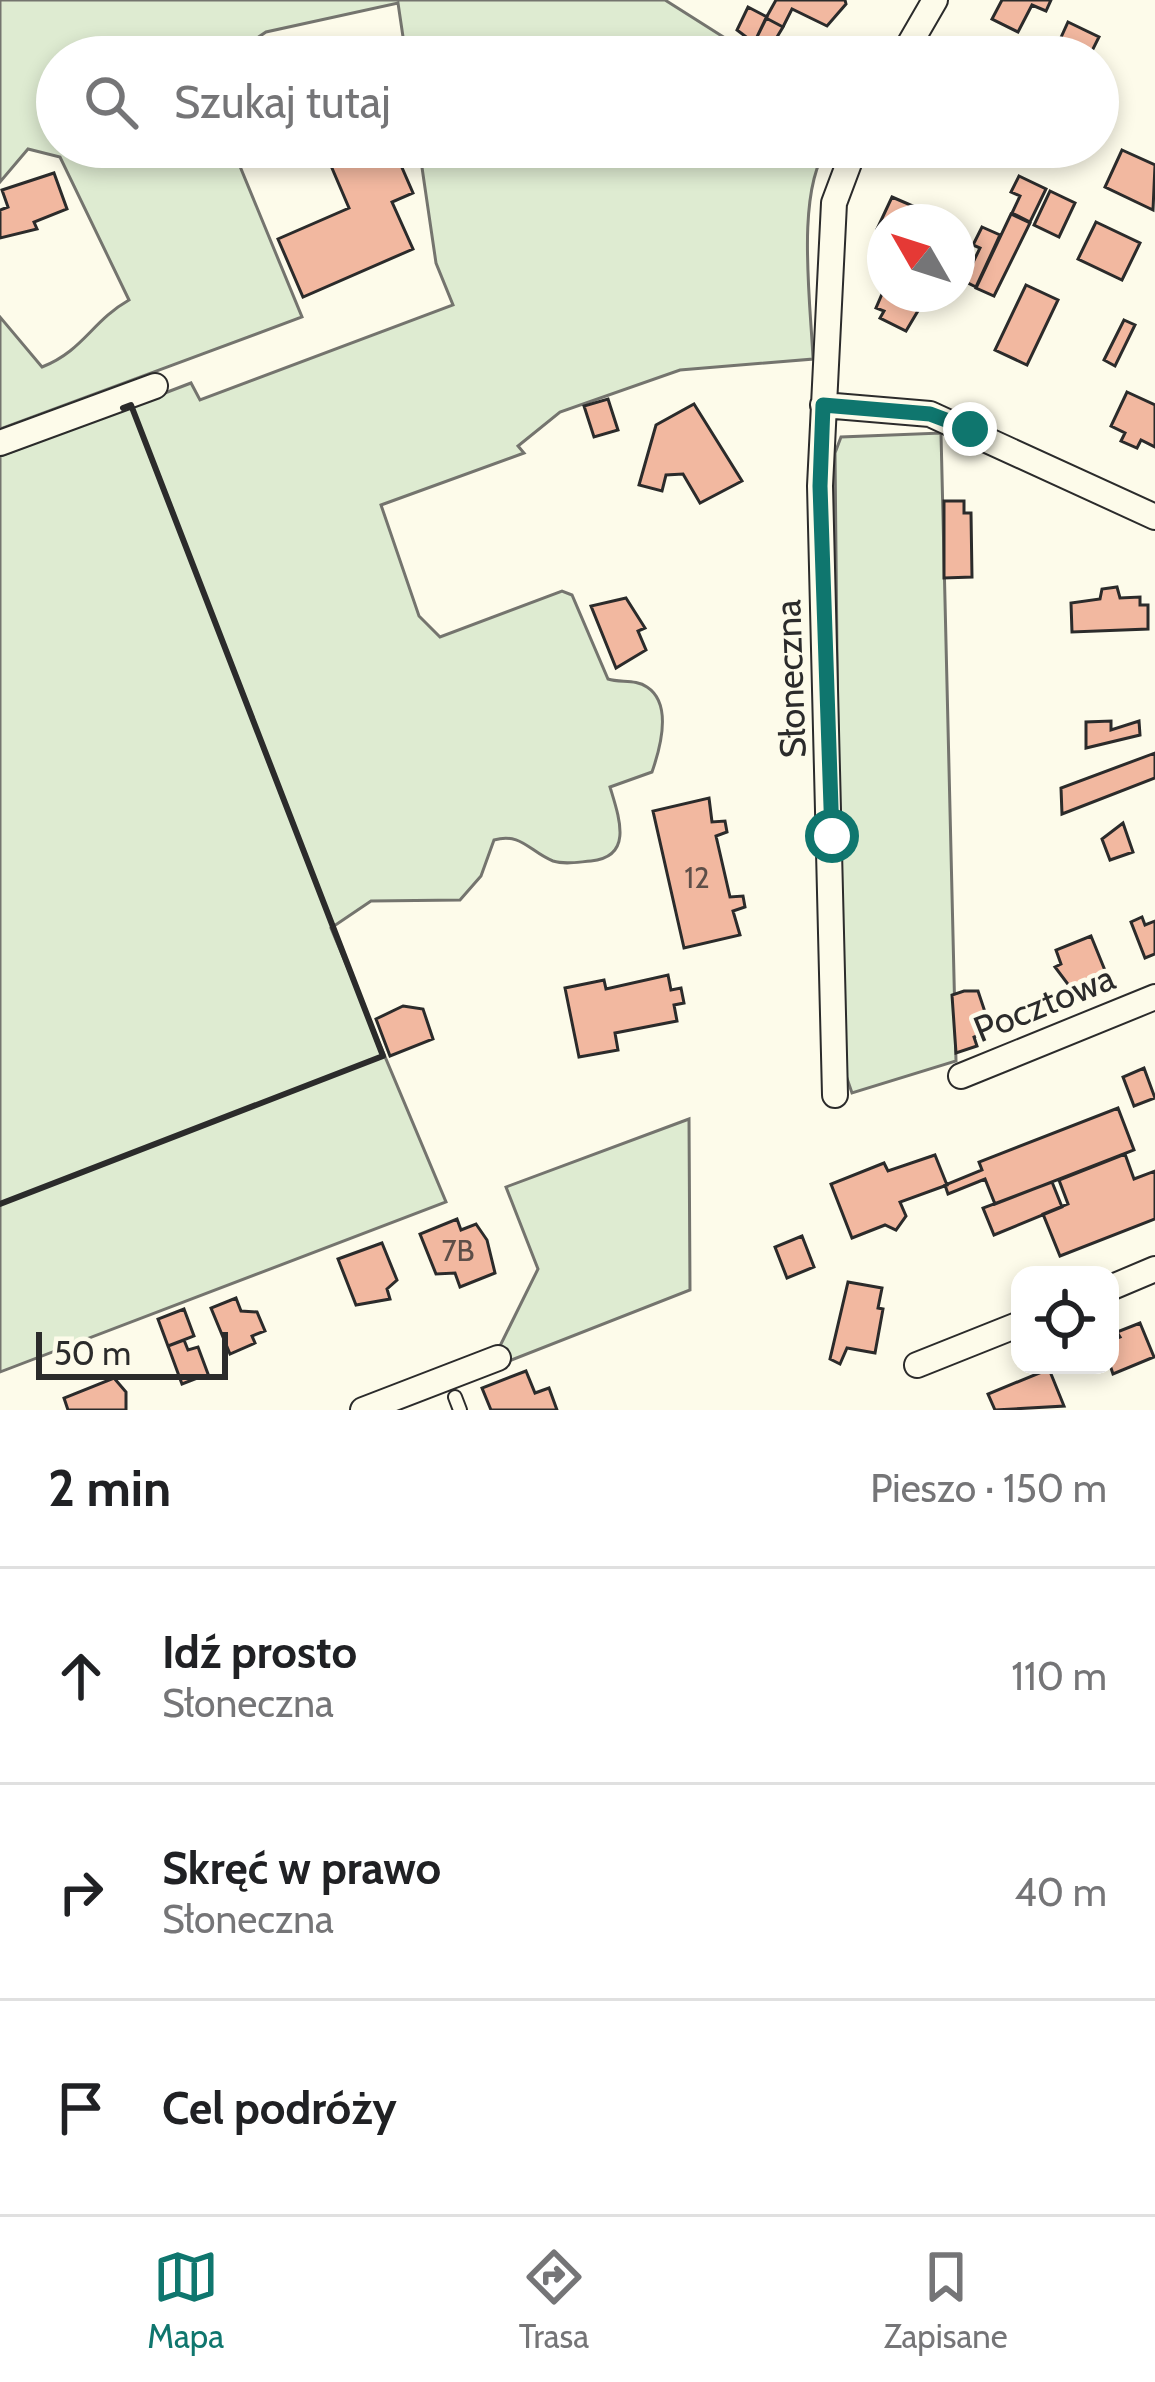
<!DOCTYPE html>
<html lang="pl">
<meta charset="utf-8">
<style>
:root{--surface:#fff;--page:#f2f2f2;--text:#202124;--muted:#757577;--line:#e0e0e0;--accent:#0f766e}
body{margin:0;font-family:Cabin,sans-serif;background:var(--page);color:var(--text)}
.controls{position:absolute;right:36px;bottom:36px;display:grid;overflow:hidden;border-radius:24px;box-shadow:0 6px 18px #0003}
.controls button{width:108px;height:108px;display:grid;place-items:center;padding:0;border:0;border-bottom:3px solid var(--line);background:var(--surface);color:var(--text);font:60px sans-serif}
.compass{position:absolute;left:867px;top:204px;width:108px;height:108px;border-radius:50%;background:var(--surface);box-shadow:0 6px 18px #0003;rotate:309deg}
.scale{position:absolute;left:36px;bottom:30px;width:192px;box-sizing:border-box;padding-left:12px;border:6px solid #2b2b2b;border-top:0;font-size:33px;line-height:42px;white-space:nowrap;color:#2b2b2b;-webkit-text-stroke:9px #fdfbea;paint-order:stroke}
.stop{position:absolute;width:36px;height:36px;margin:-27px;border:9px solid #0f766e;border-radius:50%;background:#fff}
.stop.end{background:#0f766e;border-color:#fff;box-shadow:0 3px 12px #0008}
.list{margin:0;padding:0;list-style:none}
h2{display:flex;justify-content:space-between;align-items:center;height:156px;margin:0;padding:0 48px;font-size:51px}
h2 small{font-size:39px;font-weight:400;color:var(--muted)}
.list li{display:grid;grid-template-columns:78px 1fr auto;gap:36px;align-items:center;box-sizing:border-box;height:216px;padding:0 48px;border-top:3px solid var(--line)}
.list b{display:block;font-size:45px;white-space:nowrap}
.list p{margin:0;font-size:39px;white-space:nowrap;color:var(--muted)}
.list em{font-size:39px;font-style:normal;color:var(--muted)}
.icon{flex:none;width:66px;height:66px;fill:none;stroke:currentColor;stroke-width:2;stroke-linecap:round;stroke-linejoin:round}
.map{position:relative;flex:none;width:1155px;height:1410px;overflow:hidden}
.search{position:absolute;background:var(--surface);box-shadow:0 6px 18px #0003;left:36px;right:36px;top:36px;height:132px;display:flex;align-items:center;gap:30px;box-sizing:border-box;padding:0 42px;border-radius:66px;color:var(--muted);font-size:45px}
.sheet{height:804px;background:var(--surface)}
nav{display:flex;justify-content:space-around;align-items:center;box-sizing:border-box;height:168px;border-top:3px solid var(--line);background:var(--surface);font-size:33px;color:var(--muted)}
nav a{display:grid;justify-items:center;gap:6px}
nav .on{color:var(--accent)}
.map>svg:first-child{display:block}
.green{fill:#deebd1;stroke:#74746e;stroke-width:3}
.building{fill:#f2b8a0;stroke:#2b2b2b;stroke-width:3}
.lines{fill:none;stroke-linecap:round;stroke-linejoin:round}
.service-casing{stroke:#2b2b2b;stroke-width:16}
.minor-casing{stroke:#2b2b2b;stroke-width:28}
.service{stroke:#fdfbea;stroke-width:12}
.minor{stroke:#fdfbea;stroke-width:24}
.wall{stroke:#2b2b2b;stroke-width:6}
.route{stroke:#0f766e;stroke-width:15}
.labels{text-anchor:middle;stroke-width:9;stroke-linejoin:round;paint-order:stroke}
.number-label{font-size:30px;fill:#5d4e48}
.street-label{font-size:36px;fill:#2b2b2b;stroke:#fdfbea}
</style>
<div class="map">
<svg width="1155" height="1410" viewBox="0 0 1155 1410">
<rect width="100%" height="100%" fill="#fdfbea"/>
<path class="green" d="M0 0H665L755 57H406L398 3 266 32 229 57H57V147H232L302 317 0 429V317L42 367C83 351 92 321 129 300L60 157 28 149 0 182Z
M419 147H828C795 190 811 306 813 359L680 370 560 412 518 446 524 453 381 505 419 616 440 637 562 591 572 595 608 679C620 683 636 679 647 687 673 704 660 749 652 772L610 787C619 817 634 857 591 861 578 862 565 865 553 861 530 852 521 832 494 840L481 876 460 900 371 901 331 928 446 1202 0 1372V456L191 383 200 400 453 305 436 263Z
M941 433 956 1061 852 1093 841 1061 835 453 841 437Z
M689 1119 690 1290 509 1361 498 1350 538 1269 506 1187Z"/>
<path class="building" d="M776 0H845L846 4 827 26 792 9 783 27 766 18Z
M1002 0H1051L1046 11 1032 5 1018 32 992 19Z
M748 7 767 17 754 43 737 30Z
M766 18 783 27 777 37 797 57H771L754 43Z
M1068 22 1099 37 1089 57 1063 54 1066 48 1058 44Z
M323 147H393L413 193 392 202 413 249 303 297 278 239 349 208Z
M1122 150 1155 165 1153 210 1105 187Z
M54 173 67 209 34 222 37 229 0 238V210L8 207 2 190Z
M1019 176 1046 189 1030 222 1012 213 1020 196 1011 192Z
M1050 191 1075 203 1059 237 1034 225Z
M892 197 913 206 906 222H885V233L877 229Z
M1011 214 1030 223 994 296 976 288Z
M1096 222 1140 243 1122 280 1078 259Z
M982 227 1000 235 976 287 964 281 980 248 973 245Z
M1026 285 1058 300 1027 365 995 350Z
M885 287V294H902L922 304 906 331 880 318 884 311 876 308Z
M1124 320 1135 325 1115 366 1104 360Z
M1127 392 1155 405V447L1141 440 1137 448 1121 441 1125 433 1111 426Z
M608 399 618 430 594 437 584 406Z
M694 404 742 481 700 503 683 474 666 475 662 491 639 485 656 425Z
M944 501H964V513H971L972 577 944 578Z
M1117 587 1120 598 1140 597V605H1148V629L1072 632 1071 603 1100 599 1102 589Z
M626 598 645 628 638 631 646 650 616 668 591 606Z
M1111 721V730L1139 721 1140 735 1086 748V722Z
M1155 753V778L1062 814 1061 788Z
M709 798 712 822 725 821 727 832 716 836 730 897 743 896 745 907 733 911 740 935 684 948 653 811Z
M1123 823 1133 852 1110 860 1102 839Z
M1142 917 1145 925 1155 921V954L1145 958 1131 922Z
M1091 936 1106 973 1070 987 1055 967 1061 964 1056 950Z
M668 975 671 990 681 988 684 1003 674 1005 677 1021 615 1033 618 1050 579 1057 565 988 604 980 606 989Z
M964 991H978L991 1030 974 1037 977 1046 956 1053 952 995Z
M403 1006 423 1009 433 1039 390 1056 376 1019Z
M1144 1068 1155 1098 1134 1106 1123 1077Z
M1118 1108 1134 1150 995 1204 985 1179 948 1194 945 1185 982 1170 979 1162Z
M1125 1154 1134 1179 1155 1171V1219L1060 1256 1043 1214 1068 1204 1059 1180Z
M935 1155 947 1185 900 1202 906 1216 896 1230 885 1225 852 1238 831 1184 884 1163 888 1171Z
M1052 1182 1062 1207 994 1235 983 1208Z
M457 1219 461 1230 476 1224 487 1240 495 1273 460 1287 455 1273 436 1274 420 1234Z
M802 1236 814 1267 787 1278 775 1247Z
M382 1243 397 1280 387 1289 390 1299 356 1305 338 1259Z
M848 1282 882 1288 878 1308 883 1309 875 1353 847 1348 840 1364 830 1359Z
M236 1298 241 1311 257 1312 265 1331 252 1336 255 1343 230 1354 211 1308Z
M184 1309 194 1336 168 1346 158 1319Z
M1140 1323 1154 1357 1113 1374 1110 1365 1098 1370 1096 1365H1110V1341L1120 1337 1117 1332Z
M184 1340 188 1350 198 1347 208 1374 182 1384 168 1346Z
M1049 1369 1064 1406 995 1410 988 1394Z
M526 1371 535 1393 549 1388 557 1410H491L482 1388Z
M114 1378 126 1392V1410H68L64 1398Z"/>
<g class="lines">
<g class="service-casing">
<path id="service" d="M455 1397 460 1410"/>
</g>
<g class="minor-casing">
<path id="minor" d="M902 57 935 0
M823 405 930 414 1155 517
M0 443 155 386
M961 1076 1155 997
M835 1095 820 486 834 203 855 147
M1110 1288 1155 1269
M917 1365 1020 1324
M363 1410 498 1358"/>
</g>
<use href="#service" class="service"/>
<use href="#minor" class="minor"/>
<path class="wall" d="M0 1204 383 1056 131 405 123 408"/>
</g>
<g class="lines">
<path class="route" d="M832 836 820 486 823 405 930 414 970 429"/>
</g>
<g class="labels">
<g class="number-label">
<text x="697" y="888">12</text>
<text x="458" y="1261">7B</text>
</g>
<g class="street-label">
<text transform="translate(790 679) rotate(-92)" y="13">Słoneczna</text>
<text transform="translate(1044 1003) rotate(-22)" y="13">Pocztowa</text>
</g>
</g>
</svg>
<div class="controls">
<button><svg class="icon" aria-label="locate" viewBox="0 0 24 24"><circle cx="12" cy="12" r="6"/><path d="M12 2v4M12 18v4M2 12h4M18 12h4"/></svg></button>
</div>
<svg class="compass" viewBox="-18 -18 36 36"><path d="M0-13l5 13h-10z" fill="#e53935"/><path d="M0 13l5-13h-10z" fill="#757577"/></svg>
<div class="scale">50 m</div>
<div class="stop" style="left:832px;top:836px"></div>
<div class="stop end" style="left:970px;top:429px"></div>
<div class="search"><svg class="icon" aria-label="search" viewBox="0 0 24 24"><circle cx="10" cy="10" r="6"/><path d="M15 15l6 6"/></svg>Szukaj tutaj</div>
</div>
<section class="sheet">
<h2>2 min<small>Pieszo · 150 m</small></h2>
<ul class="list">
<li><svg class="icon" aria-label="ahead" viewBox="0 0 24 24"><path d="M12 20V5M6 11l6-6 6 6"/></svg><div><b>Idź prosto</b><p>Słoneczna</p></div><em>110 m</em></li>
<li><svg class="icon" aria-label="right" viewBox="0 0 24 24"><path d="M7 20v-9h11M14 6l5 5-5 5"/></svg><div><b>Skręć w prawo</b><p>Słoneczna</p></div><em>40 m</em></li>
<li><svg class="icon" aria-label="arrive" viewBox="0 0 24 24"><path d="M6 21V4h12l-3 4 3 4H6"/></svg><div><b>Cel podróży</b></div></li>
</ul>
</section>
<nav>
<a class="on"><svg class="icon" aria-label="map" viewBox="0 0 24 24"><path d="M3 6l6-2 6 2 6-2v14l-6 2-6-2-6 2zM9 4v14M15 6v14"/></svg>Mapa</a>
<a><svg class="icon" aria-label="directions" viewBox="0 0 24 24"><path d="M12 3l9 9-9 9-9-9zM9 14v-3h6M13 9l2 2-2 2"/></svg>Trasa</a>
<a><svg class="icon" aria-label="saved" viewBox="0 0 24 24"><path d="M7 4h10v16l-5-4-5 4z"/></svg>Zapisane</a>
</nav>
